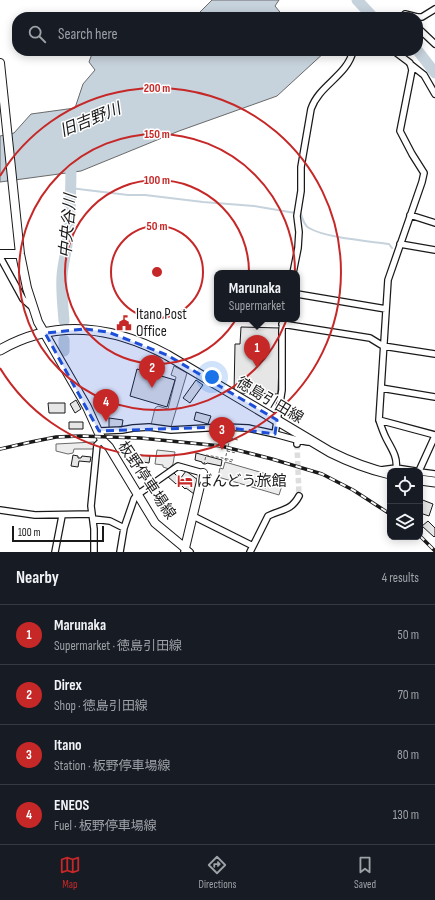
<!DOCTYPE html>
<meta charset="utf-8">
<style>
:root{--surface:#171b24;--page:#242831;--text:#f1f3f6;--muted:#9ea1a6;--line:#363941;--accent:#c62828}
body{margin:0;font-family:"Sofia Sans Condensed","Noto Sans JP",sans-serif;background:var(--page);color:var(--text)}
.controls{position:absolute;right:12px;bottom:12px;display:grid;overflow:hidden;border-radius:8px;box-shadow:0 2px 10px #0003}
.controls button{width:36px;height:36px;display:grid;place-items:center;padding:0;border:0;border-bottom:1px solid var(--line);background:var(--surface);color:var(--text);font:20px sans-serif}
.scale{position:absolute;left:12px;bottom:10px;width:92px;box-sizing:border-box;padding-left:4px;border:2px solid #1a1a1a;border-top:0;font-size:11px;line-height:14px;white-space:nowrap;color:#1a1a1a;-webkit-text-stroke:3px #fff;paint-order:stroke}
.you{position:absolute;left:212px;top:377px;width:14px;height:14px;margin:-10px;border:3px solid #fff;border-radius:50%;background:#1a73e8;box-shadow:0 0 0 6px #1a73e833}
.badge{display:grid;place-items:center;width:26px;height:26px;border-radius:50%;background:var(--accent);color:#fff;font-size:13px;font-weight:700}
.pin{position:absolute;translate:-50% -33px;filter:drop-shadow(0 1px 2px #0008)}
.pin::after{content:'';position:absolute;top:21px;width:14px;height:12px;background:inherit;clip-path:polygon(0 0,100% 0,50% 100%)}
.popup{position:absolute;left:214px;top:270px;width:86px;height:52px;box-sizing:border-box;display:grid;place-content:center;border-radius:8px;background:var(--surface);filter:drop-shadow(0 1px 3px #0005);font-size:13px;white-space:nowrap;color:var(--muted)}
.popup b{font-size:15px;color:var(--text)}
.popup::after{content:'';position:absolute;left:50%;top:100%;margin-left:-8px;border:8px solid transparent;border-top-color:var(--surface)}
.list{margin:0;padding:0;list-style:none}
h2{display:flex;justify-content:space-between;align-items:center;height:52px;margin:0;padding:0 16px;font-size:17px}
h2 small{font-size:13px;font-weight:400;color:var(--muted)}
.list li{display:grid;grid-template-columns:26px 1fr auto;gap:12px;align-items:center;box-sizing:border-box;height:60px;padding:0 16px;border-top:1px solid var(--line)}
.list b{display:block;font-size:15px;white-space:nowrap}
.list p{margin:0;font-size:13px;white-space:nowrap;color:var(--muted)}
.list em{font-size:13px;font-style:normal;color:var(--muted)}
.icon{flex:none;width:22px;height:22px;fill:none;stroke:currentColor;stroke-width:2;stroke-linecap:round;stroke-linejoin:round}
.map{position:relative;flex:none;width:435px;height:552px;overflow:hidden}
.search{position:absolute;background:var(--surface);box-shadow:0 2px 10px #0003;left:12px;right:12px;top:12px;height:44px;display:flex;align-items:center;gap:10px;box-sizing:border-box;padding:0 14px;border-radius:16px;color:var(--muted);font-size:15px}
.sheet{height:292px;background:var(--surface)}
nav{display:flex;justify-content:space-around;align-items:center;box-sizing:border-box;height:56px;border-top:1px solid var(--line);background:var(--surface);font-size:11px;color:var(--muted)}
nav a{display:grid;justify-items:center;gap:2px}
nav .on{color:var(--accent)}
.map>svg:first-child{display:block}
.parking{fill:#ededed;stroke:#6a6a6a}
.water{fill:#c6d2dc;stroke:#6a6a6a}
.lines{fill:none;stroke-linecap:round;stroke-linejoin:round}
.stream{stroke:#c6d2dc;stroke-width:2}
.river{stroke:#c6d2dc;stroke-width:11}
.building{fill:#e6e6e6;stroke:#1a1a1a}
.street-tunnel{stroke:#ddd;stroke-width:5.5;stroke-dasharray:5.5 3;stroke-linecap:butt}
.street-casing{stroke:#1a1a1a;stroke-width:8}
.secondary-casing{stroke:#1a1a1a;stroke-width:10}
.primary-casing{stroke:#1a1a1a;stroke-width:11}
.path{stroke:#5f5f5f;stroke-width:1;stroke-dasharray:3 2;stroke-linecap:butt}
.street{stroke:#fff;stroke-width:5.5}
.secondary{stroke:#fff;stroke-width:8}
.primary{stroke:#fff;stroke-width:9}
.rail-casing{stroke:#1a1a1a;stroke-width:3.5}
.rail{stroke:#fff;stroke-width:2;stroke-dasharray:6;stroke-linecap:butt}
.path-bridge{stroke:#5f5f5f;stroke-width:1;stroke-dasharray:3 2;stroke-linecap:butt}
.marked{fill:#1d4ed8;fill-opacity:0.2;stroke:#1d4ed8;stroke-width:3;stroke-dasharray:8 5;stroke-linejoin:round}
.ring{fill:none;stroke:#c62828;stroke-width:2}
.labels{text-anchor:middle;stroke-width:3;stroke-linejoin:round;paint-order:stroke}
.poi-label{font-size:15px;fill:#1a1a1a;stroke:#fff;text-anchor:start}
.street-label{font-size:15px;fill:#1a1a1a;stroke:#fff}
.water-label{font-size:16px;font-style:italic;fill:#1a1a1a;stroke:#fff}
.centre{fill:#c62828;stroke:#fff;stroke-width:2}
.ring-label{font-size:12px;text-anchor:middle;font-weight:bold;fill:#c62828;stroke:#fff;stroke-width:3;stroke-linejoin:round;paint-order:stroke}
</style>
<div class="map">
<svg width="435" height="552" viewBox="0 0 435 552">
<rect width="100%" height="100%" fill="#fff"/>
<path class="parking" d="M174 366 187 373 171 427 151 425 155 408 158 406 168 409 176 377 171 375Z
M94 442V449H74L73 453 68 454 56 451V444Z
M157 450 175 452 173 464 169 469 163 467V465L155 464Z
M225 462 284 479 279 495 218 477 220 468 223 469Z"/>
<path class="water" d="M212 0H279L275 6 284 17H195Z
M93 51H326L277 96 179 131 81 171 0 182V136L14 133 31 114 75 108 83 84 95 70 89 62Z"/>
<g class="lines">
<path class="stream" d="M70 188 128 195H145L203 202 254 206 301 214C303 220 304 225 309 228 326 238 368 241 389 244L392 248"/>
<path class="river" d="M357 0 373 17
M418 51 435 73
M64 321C63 306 61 291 62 276 63 262 67 250 68 236 71 210 71 184 71 157
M64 351V340"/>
</g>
<path class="building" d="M241 327 280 328 278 394 234 393 235 344H240Z
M137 369 175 380 167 407 130 396Z
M196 380 203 385 190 403 183 398Z
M76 400 81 409 75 413 70 404Z
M48 403H65V413H49Z
M196 412 211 416 208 424 194 420Z
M109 418 123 420 122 426 116 428H109Z
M69 422H83V429H69Z
M196 453 222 460 221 466 207 463 206 464 202 463V462L195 460Z
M73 455 78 456V458H81L82 456 91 457 90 462 79 461 78 467 71 466Z
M139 455 150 456 149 463 138 461Z
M172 471 180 479 186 471 198 480 194 494 186 488 185 489 178 482 176 484 167 476Z
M255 481 267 485 266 488 254 485Z
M420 499 433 504 429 516 420 513Z
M428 521 435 528V536L434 537 422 526Z"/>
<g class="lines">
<path class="street-tunnel" d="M297 444 299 496"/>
<g class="street-casing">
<path id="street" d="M402 17 405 14 417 17
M418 17H422L435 9
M418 28 435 44
M410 64 424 75 435 94
M410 215 435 223
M400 244 435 250
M0 257 23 299 32 307
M293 273 298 248 299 232 297 216 301 191V167L311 109C319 85 347 76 353 51
M297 294 386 309
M283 319 282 330V390L275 434 297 440
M282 324 370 338 383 346 435 354
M381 388 435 397
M379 420 435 435
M99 431 122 430 133 428 149 427 171 430 224 427 248 428 275 434
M297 444V440L308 442
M396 468 415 471
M381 470 396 468C398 457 391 448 386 438 383 432 381 426 379 420L388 280 422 182 424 173 412 154 400 131 412 70 410 63 394 51
M419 471 435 436
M420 472 435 474
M0 510 35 515 92 514
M193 516 253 546
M93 519 110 521 124 528
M55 552 62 516
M94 552V529L91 506 97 445 102 440
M120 552 124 528 134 499 137 495 178 466 203 473
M184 552 185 548 190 552
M250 552 268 516C282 509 291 511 299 496"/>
</g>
<g class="secondary-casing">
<path id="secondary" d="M0 63 20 254 27 288 38 322 87 407 102 440 109 447 155 523 185 548 203 473
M0 254H20"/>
</g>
<g class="primary-casing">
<path id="primary" d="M0 350C56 318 112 326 167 355L330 452C350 462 368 469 390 474
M420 480 435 482"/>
</g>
<path class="path" d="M230 438 238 440
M227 451 236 453
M204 465 206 455 233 460 232 462 226 460"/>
<use href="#street" class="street"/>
<use href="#secondary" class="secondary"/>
<use href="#primary" class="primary"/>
<g class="rail-casing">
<path id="rail" d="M0 449 31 442 56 437 80 436 140 438 221 446 272 459 322 474 353 490 390 514
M420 536 435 551"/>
</g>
<use href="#rail" class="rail"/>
<path class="path-bridge" d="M226 460H225L230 438"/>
</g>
<path class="marked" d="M85 329 108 332 167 355 277 420 275 434 224 427 99 431 45 333Z"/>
<g class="ring">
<circle cx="157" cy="272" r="46"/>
<circle cx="157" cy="272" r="92"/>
<circle cx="157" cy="272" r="138"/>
<path d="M0 176A184 184 0 1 1 0 368"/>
</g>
<defs>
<g id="civic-bare" transform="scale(1.2)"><path d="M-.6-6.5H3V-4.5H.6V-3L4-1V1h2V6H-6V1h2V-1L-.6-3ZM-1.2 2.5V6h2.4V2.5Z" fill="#c62828" stroke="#fff" stroke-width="2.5" paint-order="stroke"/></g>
<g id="hotel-bare" transform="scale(1.2)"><path d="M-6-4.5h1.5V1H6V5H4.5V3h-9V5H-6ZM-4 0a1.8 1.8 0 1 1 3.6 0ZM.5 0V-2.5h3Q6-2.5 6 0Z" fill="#c62828" stroke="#fff" stroke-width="2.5" paint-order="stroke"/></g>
</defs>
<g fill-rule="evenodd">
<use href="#civic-bare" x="124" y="323"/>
<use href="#hotel-bare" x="185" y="481"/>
</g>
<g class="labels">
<g class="poi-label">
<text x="136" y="319">Itano Post<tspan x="136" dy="17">Office</tspan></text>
<text x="197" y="486">ばんどう旅館</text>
</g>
<g class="street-label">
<text transform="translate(270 400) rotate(31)" y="5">徳島引田線</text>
<text transform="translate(147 480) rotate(56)" y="5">板野停車場線</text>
</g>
<g class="water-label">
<text transform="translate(90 119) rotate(-22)" y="6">旧吉野川</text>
<text transform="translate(67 226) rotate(-85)" y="6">中央谷川</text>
</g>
</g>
<circle cx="157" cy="272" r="6" class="centre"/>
<g class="ring-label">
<text x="157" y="92">200 m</text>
<text x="157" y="138">150 m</text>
<text x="157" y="184">100 m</text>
<text x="157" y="230">50 m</text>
</g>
</svg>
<div class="controls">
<button><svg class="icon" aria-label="locate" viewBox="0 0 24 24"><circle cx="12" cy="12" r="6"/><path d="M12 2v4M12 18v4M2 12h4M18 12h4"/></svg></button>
<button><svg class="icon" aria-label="layers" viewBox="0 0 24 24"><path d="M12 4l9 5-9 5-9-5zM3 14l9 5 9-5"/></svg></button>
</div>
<div class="scale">100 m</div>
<div class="you"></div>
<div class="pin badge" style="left:257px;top:368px">1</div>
<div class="popup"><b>Marunaka</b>Supermarket</div>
<div class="pin badge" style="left:152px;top:388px">2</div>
<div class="pin badge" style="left:222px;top:450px">3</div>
<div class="pin badge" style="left:106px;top:422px">4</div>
<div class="search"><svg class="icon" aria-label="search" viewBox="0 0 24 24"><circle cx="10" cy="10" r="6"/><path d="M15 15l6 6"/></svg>Search here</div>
</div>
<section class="sheet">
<h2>Nearby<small>4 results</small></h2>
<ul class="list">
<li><span class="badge">1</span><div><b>Marunaka</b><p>Supermarket · 徳島引田線</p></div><em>50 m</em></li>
<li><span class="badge">2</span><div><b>Direx</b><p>Shop · 徳島引田線</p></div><em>70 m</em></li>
<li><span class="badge">3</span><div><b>Itano</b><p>Station · 板野停車場線</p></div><em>80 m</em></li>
<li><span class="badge">4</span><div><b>ENEOS</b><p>Fuel · 板野停車場線</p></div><em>130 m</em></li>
</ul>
</section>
<nav>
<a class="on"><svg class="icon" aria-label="map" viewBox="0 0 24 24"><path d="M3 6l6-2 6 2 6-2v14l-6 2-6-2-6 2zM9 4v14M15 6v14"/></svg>Map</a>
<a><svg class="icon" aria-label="directions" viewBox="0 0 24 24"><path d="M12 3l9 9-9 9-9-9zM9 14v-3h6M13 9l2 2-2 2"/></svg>Directions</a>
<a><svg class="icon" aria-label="saved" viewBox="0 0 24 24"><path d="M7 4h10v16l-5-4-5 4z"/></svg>Saved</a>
</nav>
